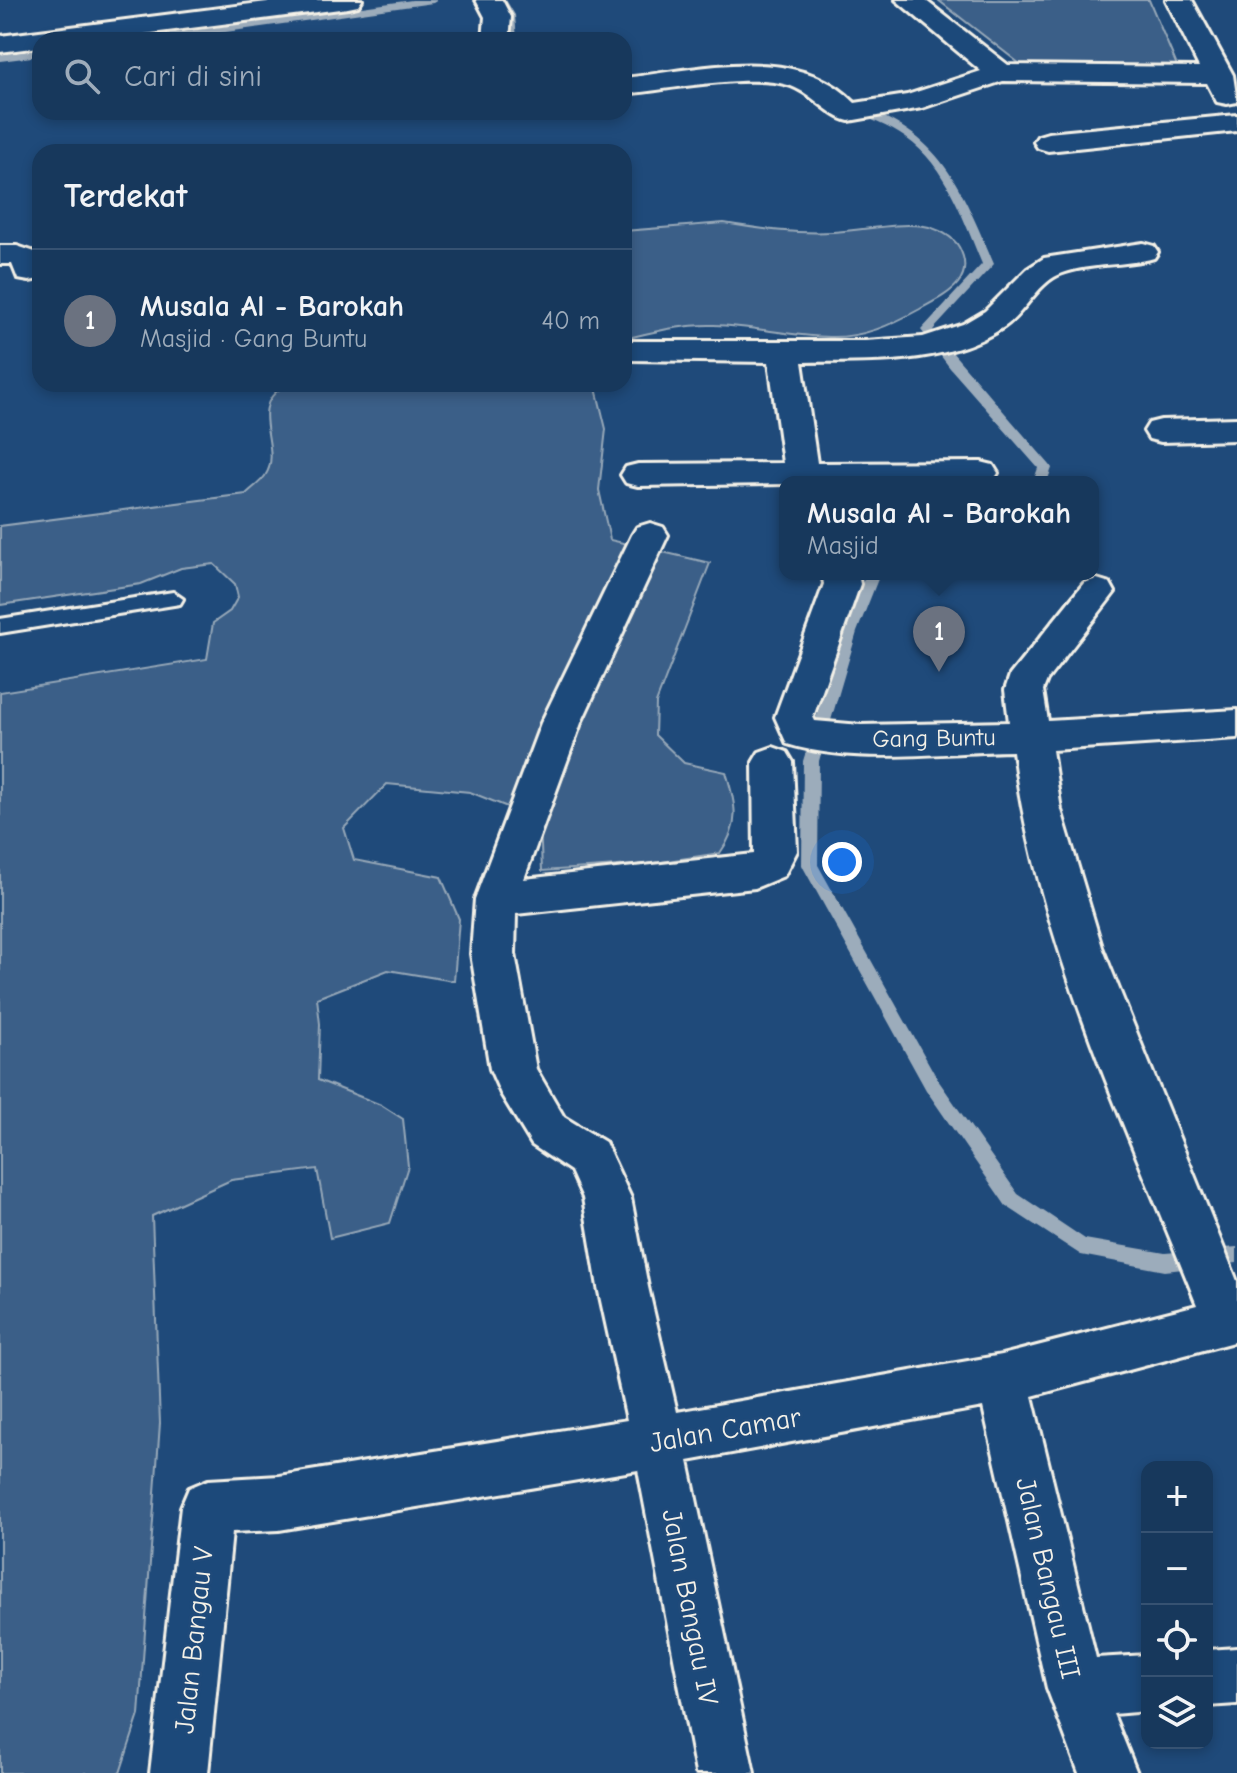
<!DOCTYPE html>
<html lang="id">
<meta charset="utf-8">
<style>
:root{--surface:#17385c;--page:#244365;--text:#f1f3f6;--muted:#9eacbb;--line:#365272;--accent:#8abfa5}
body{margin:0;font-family:"Comic Neue",sans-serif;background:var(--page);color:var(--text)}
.controls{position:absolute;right:24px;bottom:24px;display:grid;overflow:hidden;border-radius:16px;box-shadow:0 4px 12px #0003}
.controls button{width:72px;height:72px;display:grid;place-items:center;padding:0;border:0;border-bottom:2px solid var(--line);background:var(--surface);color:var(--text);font:40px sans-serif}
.you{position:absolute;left:842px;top:862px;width:28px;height:28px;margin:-20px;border:6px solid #fff;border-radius:50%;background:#1a73e8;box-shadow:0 0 0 12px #1a73e833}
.badge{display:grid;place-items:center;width:52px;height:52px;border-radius:50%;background:var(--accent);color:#fff;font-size:26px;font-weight:700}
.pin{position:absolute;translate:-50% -66px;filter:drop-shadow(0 2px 4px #0008)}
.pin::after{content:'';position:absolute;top:42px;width:28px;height:24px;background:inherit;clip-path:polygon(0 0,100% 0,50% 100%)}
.popup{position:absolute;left:779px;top:476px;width:320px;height:104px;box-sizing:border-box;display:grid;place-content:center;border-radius:16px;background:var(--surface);filter:drop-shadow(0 2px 6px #0005);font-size:26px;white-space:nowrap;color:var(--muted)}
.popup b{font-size:30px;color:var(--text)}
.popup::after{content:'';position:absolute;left:50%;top:100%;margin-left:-16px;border:16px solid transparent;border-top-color:var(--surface)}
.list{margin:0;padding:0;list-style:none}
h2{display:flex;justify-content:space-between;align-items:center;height:104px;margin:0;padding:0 32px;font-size:34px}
h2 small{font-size:26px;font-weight:400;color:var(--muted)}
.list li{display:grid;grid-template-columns:52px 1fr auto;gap:24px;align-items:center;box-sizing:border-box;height:144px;padding:0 32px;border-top:2px solid var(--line)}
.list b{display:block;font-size:30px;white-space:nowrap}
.list p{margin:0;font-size:26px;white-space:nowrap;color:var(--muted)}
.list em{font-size:26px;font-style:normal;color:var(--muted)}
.icon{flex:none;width:44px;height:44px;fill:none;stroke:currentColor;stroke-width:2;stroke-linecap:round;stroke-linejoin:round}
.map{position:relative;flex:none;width:1237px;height:1773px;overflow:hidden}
.search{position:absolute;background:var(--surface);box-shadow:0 4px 12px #0003;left:32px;top:32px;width:600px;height:88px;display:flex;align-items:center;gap:20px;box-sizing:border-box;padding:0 28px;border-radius:24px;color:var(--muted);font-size:30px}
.panel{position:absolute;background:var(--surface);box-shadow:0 4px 12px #0003;left:32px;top:144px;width:600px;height:248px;border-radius:24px}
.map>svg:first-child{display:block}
.green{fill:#3a5f88;stroke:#97a8b8;stroke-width:2}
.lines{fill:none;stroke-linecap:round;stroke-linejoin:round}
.stream{fill:#9cacbb;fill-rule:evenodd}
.lane-casing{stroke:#f4f1e8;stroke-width:6}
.street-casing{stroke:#f4f1e8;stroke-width:6}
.secondary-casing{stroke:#f4f1e8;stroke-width:6}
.lane{fill:#1f4a7a;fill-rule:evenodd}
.street{fill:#1f4a7a;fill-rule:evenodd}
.secondary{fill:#1f4a7a;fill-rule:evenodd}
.labels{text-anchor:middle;stroke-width:6;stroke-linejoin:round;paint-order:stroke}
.street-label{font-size:24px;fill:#f4f1e8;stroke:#1f4a7a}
.near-street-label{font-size:28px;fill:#f4f1e8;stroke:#1f4a7a}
</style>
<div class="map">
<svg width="1237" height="1773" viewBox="0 0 1237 1773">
<rect width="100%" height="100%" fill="#1f4a7a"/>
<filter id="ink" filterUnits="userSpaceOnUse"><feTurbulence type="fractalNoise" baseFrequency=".0125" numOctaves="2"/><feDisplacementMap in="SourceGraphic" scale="16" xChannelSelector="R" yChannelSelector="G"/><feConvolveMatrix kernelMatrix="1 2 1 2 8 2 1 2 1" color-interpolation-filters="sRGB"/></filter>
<g filter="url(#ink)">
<path class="green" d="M938 0H1149L1178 68 1024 67Z
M724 223C760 229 796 234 833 232 862 231 895 222 924 226 936 228 953 236 959 247 978 282 943 296 920 309 891 325 863 338 829 337 790 336 752 326 714 325 683 324 654 332 624 339V231Z
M280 384H595L606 429 599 490 610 540 710 563 656 703 655 735 684 763 726 772C736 805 741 824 720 853L648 864 542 871 540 820 470 792 387 784 344 828 354 860 441 877 459 919 454 981 388 970 317 998 320 1024 318 1080 381 1105 403 1119 408 1166 390 1223 330 1238 317 1169 231 1180 152 1216 160 1423 139 1715 120 1773H0V692L207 659 213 623 230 611 238 597 235 584 214 564 181 568 141 584 0 605V526L246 494C252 488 260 483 265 476 284 449 246 408 283 387Z"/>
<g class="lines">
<path class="stream" d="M412 0H438L433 3 169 40H142L147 37Z
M496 0H506L515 15 517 40H507L505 15Z
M40 50V56L0 61V55Z
M854 105C942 133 960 186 994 264L933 330 1050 465 1052 468 1047 482H1033L1038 468 950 368 921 330 982 264C964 221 946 165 906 138 889 126 869 119 850 110V106Z
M866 574H880L857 632 819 761 818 865 938 1080 1018 1194 1085 1239 1165 1253 1237 1247V1263L1165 1271 1081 1255 1006 1206 926 1090 804 869 802 865 803 761 843 632Z"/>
<g class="lane-casing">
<path id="lane" d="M173 592 183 599 180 604 0 633V619Z"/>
</g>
<g class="street-casing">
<path id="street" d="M476 0H502L511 17 509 40H483L485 17Z
M896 0H925L1008 65 1199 67 1166 0H1192L1233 75 1237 102 1227 104 1217 102 1207 83 1003 81 922 108 849 121C830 117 813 94 791 86 753 72 667 90 624 94V78C698 70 797 42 855 103L907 95 981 71Z
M1237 115V131L1048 151 1038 148 1034 142 1038 136 1048 133Z
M1143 243 1154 246 1158 252 1154 258C1125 266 1091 263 1063 273 1038 281 1025 313 1004 327 945 366 869 361 802 362L817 463 981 462 993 465 998 473 993 481 638 486 626 483 621 475 626 467 638 464 783 463 769 362 629 360 624 359V341H865L923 337 963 324 985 311 1027 269 1044 258Z
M0 246H17L38 253 40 279 29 281 18 279 12 264H0Z
M1237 418V440L1161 442 1149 439 1144 431 1149 423 1161 420Z
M650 523 663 527 668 535 581 723 524 879 754 854 753 762 759 752 773 747 787 752 793 762 797 851 784 876 755 888 516 914 515 954 536 1069 564 1117 605 1142 631 1198 648 1287 677 1412 1002 1355 1197 1305C1126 1125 1038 944 1013 751 943 752 854 765 787 744L775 717 824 584 822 574H858L860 584 813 717 815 721 861 725 1009 722 1005 690 1010 675 1084 583 1097 579 1110 583 1115 592 1047 680 1043 690 1048 721 1237 710V738L1052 750 1061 810 1102 947 1237 1281V1341L1032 1396 1096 1658 1147 1655V1711L1113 1714 1137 1773H1079L1047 1688 983 1407 688 1461 754 1773H696L638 1470 279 1530 232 1532 208 1773H150L181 1507 189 1488 208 1480 279 1476 627 1420 598 1287 583 1198 571 1171 532 1145 501 1094 490 1069 471 954 475 899 541 723 632 535 637 527Z
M1237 1648V1704L1207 1706V1650Z"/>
</g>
<g class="secondary-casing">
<path id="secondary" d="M283 0H362L358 6 348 8 97 40H40V47L0 52V36Z"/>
</g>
<use href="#lane" class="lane"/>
<use href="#street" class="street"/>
<use href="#secondary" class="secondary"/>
</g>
</g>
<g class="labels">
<g class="street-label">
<text transform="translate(934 738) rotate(-1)" y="8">Gang Buntu</text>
</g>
<g class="near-street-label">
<text transform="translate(725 1429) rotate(-10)" y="10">Jalan Camar</text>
<text transform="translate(1049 1578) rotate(77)" y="10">Jalan Bangau III</text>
<text transform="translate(691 1607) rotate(79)" y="10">Jalan Bangau IV</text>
<text transform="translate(193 1640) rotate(-84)" y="10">Jalan Bangau V</text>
</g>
</g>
</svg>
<div class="controls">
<button>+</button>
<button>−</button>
<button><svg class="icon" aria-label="locate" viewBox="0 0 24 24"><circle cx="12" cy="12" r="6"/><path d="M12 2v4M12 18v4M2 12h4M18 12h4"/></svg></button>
<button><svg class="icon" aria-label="layers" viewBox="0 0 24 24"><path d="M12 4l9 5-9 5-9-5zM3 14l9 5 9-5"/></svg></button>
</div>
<div class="you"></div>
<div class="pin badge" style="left:939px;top:672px;background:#6b7280">1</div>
<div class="popup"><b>Musala Al - Barokah</b>Masjid</div>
<div class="search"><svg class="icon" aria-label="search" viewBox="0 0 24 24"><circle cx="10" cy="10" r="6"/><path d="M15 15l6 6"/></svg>Cari di sini</div>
<section class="panel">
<h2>Terdekat<small></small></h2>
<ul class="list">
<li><span class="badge" style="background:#6b7280">1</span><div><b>Musala Al - Barokah</b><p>Masjid · Gang Buntu</p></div><em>40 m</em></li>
</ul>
</section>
</div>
